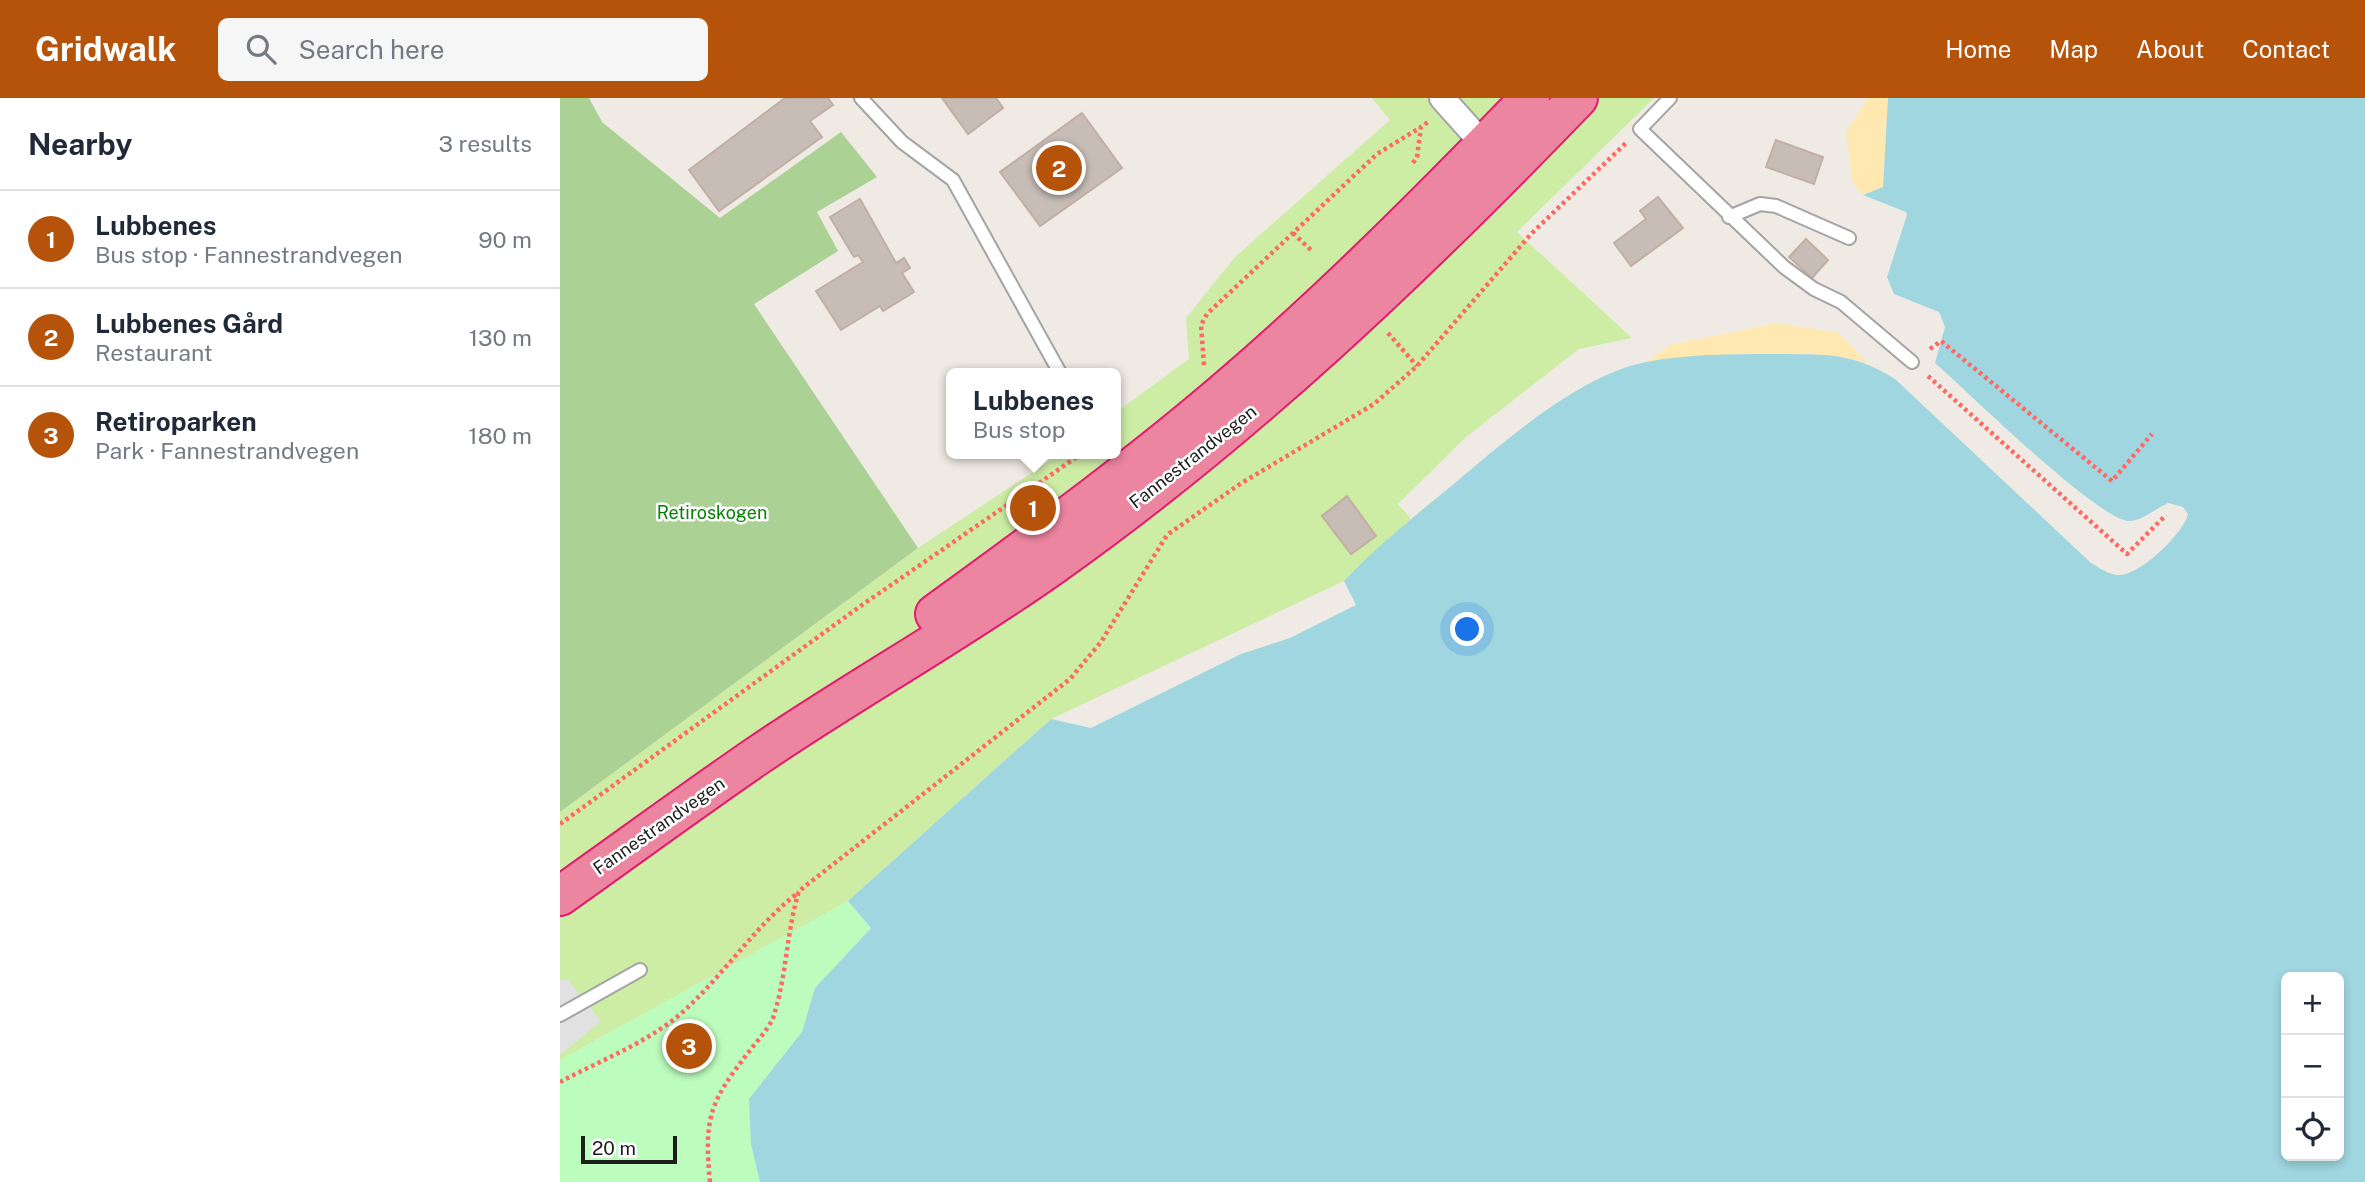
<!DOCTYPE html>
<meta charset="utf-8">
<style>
:root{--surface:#fff;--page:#f6f6f7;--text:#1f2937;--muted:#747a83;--line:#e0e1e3;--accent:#b45309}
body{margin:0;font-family:"Public Sans",sans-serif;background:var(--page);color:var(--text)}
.controls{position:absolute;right:21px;bottom:21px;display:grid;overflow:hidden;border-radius:10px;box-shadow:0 4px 10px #0003}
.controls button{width:63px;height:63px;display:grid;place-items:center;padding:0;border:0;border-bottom:2px solid var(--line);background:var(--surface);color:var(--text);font:35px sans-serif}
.scale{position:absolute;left:21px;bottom:18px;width:96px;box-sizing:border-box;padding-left:7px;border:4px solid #1d1d1d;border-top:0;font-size:19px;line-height:24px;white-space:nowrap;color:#1d1d1d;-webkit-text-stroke:5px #fff;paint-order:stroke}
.you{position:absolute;left:908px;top:532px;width:24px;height:24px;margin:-18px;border:5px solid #fff;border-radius:50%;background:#1a73e8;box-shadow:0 0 0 10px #1a73e833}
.badge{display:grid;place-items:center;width:46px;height:46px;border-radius:50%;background:var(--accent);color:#fff;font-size:23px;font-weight:700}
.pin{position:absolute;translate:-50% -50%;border:4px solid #fff;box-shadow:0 2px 7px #0006}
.popup{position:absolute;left:386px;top:270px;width:175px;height:91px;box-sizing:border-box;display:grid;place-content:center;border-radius:10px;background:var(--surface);filter:drop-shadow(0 2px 5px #0005);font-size:23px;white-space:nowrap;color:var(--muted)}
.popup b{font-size:26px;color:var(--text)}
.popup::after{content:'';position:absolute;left:50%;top:100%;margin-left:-14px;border:14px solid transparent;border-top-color:var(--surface)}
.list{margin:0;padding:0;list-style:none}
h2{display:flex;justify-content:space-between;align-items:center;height:91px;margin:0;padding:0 28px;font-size:30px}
h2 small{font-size:23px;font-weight:400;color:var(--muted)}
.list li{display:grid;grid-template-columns:46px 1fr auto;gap:21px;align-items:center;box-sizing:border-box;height:98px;padding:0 28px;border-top:2px solid var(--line)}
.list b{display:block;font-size:26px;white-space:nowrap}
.list p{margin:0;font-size:23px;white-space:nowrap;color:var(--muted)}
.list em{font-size:23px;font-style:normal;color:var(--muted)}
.icon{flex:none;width:38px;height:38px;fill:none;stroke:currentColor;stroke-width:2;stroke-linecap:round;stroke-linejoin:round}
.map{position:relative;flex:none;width:1805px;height:1084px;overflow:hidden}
header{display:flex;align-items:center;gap:42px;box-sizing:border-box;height:98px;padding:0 35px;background:var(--accent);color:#fff}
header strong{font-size:33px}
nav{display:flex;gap:38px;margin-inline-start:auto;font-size:24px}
.search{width:490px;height:63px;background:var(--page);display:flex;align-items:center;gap:18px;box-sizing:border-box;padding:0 24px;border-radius:10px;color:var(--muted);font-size:26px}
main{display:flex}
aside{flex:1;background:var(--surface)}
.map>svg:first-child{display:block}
.grass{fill:#cdeda5}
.forest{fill:#abd195}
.sand{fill:#ffe9b1}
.park{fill:#bcfcbd}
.parking{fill:#e1e1e1}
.water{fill:#a0d6e0;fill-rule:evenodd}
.building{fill:#c7bcb6;stroke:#c2afa4;stroke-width:2}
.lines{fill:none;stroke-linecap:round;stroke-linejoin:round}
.lane-casing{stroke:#a4a4a4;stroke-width:16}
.street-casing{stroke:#a4a4a4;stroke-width:28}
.highway-casing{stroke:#e31a6d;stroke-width:42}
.path{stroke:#ff6964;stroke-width:4.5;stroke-dasharray:3.5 3.5;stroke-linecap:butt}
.lane{stroke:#fff;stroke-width:12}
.street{stroke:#fff;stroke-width:24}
.highway{stroke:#ec85a0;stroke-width:38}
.labels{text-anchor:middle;stroke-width:5;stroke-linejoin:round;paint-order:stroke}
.street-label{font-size:18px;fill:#1d1d1d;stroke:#fff}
.park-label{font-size:18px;fill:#058206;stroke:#fff}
</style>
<header>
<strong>Gridwalk</strong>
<div class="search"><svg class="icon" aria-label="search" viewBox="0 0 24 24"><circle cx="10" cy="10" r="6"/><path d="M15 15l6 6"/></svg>Search here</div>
<nav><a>Home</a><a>Map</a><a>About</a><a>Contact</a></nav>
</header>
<main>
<aside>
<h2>Nearby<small>3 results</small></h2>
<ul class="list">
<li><span class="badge">1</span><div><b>Lubbenes</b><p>Bus stop · Fannestrandvegen</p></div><em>90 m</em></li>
<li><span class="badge">2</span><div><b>Lubbenes Gård</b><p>Restaurant</p></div><em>130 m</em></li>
<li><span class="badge">3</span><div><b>Retiroparken</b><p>Park · Fannestrandvegen</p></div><em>180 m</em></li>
</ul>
</aside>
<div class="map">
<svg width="1805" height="1084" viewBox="0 0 1805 1084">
<rect width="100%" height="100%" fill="#efeae3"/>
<path class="grass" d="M812 0H1094L957 134 1072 240 1019 251 906 339 838 406 851 421 784 483 491 621 288 803 0 962V714L358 450 500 356H555V315L629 261 626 220 675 159 830 22Z"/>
<path class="forest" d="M0 0H29L42 24 160 120 281 34 317 79 257 114 278 153 194 206 358 450 0 714Z"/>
<path class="sand" d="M1308 0H1328L1323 89 1303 97 1292 83 1286 34Z
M1218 225 1278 235 1307 264C1235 248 1159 257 1086 264L1110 247Z"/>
<path class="park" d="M288 803 311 830 255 890 242 934 220 965 191 1046 200 1084H0V962Z"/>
<path class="parking" d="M0 882H8L41 923 0 957Z"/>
<path class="water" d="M1328 0H1805V1084H200L191 1046 189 1001 242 934 255 890 311 830 288 803 491 621 531 630 681 556 730 540 796 507 784 483C818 447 857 416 895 385 946 342 1020 277 1086 264 1127 256 1172 256 1213 256 1265 257 1289 253 1335 281L1531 465C1540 470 1550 478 1561 477 1581 476 1624 435 1628 416L1623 409 1608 405C1597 410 1581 423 1569 423 1538 422 1406 292 1375 265L1385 229 1379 214 1334 196 1327 179 1347 117 1346 114 1303 97 1323 89ZM1726 879H1779V1058H1726Z"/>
<path class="building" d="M225 0H268L273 7 250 23 262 39 159 113 129 72Z
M382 0H436L443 10 408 36Z
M522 15 562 70 480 128 440 74Z
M1216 42 1263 59 1254 86 1206 69Z
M1098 99 1123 130 1071 168 1054 145 1086 121 1080 113Z
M300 101 336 165 344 160 350 170 342 175 354 194 323 213 320 208 281 232 256 193 303 164 298 157 294 159 270 119Z
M1246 141 1268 162 1252 180 1229 159Z
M787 398 816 438 791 456 762 418Z"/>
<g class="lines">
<g class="lane-casing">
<path id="lane" d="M301 0 342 44 393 82 500 275
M1110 0 1080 31 1224 169 1254 191 1281 204 1352 264
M1169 119 1200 106 1216 108 1289 140
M0 917 80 872"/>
</g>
<g class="street-casing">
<path id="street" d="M882 0 933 57"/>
</g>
<g class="highway-casing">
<path id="highway" d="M375 516C475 443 575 371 669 290 775 199 873 100 970 0
M0 798C65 752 130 704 197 658 294 592 397 535 493 467 685 331 855 169 1018 0"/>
</g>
<path class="path" d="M853 65 857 59 861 29 868 24
M733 135 752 153
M828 235 857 268
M1370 251 1381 243 1552 383 1592 336
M644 267 641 227 647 216 817 56 861 29
M1368 278 1567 456 1606 417
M0 726 302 507 521 356
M0 984C41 962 92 943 126 911 166 874 196 827 239 794
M150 1084C144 1021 149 1005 188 955 196 944 208 932 213 920 227 878 226 835 239 793L510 581 541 544 607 437 680 386 814 306 857 268 971 136 1066 45"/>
<use href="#lane" class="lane"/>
<use href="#street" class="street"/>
<use href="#highway" class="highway"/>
</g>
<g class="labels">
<g class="street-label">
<text transform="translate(633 359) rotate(-38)" y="6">Fannestrandvegen</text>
<text transform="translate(99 728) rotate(-35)" y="6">Fannestrandvegen</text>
</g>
<g class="park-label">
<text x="152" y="421">Retiroskogen</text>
</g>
</g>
</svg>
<div class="controls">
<button>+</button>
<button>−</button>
<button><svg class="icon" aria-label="locate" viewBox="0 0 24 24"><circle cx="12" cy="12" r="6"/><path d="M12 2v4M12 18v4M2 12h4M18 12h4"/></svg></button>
</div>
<div class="scale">20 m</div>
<div class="you"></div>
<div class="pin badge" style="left:473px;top:410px">1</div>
<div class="popup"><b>Lubbenes</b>Bus stop</div>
<div class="pin badge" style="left:499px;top:70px">2</div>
<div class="pin badge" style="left:129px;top:948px">3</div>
</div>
</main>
